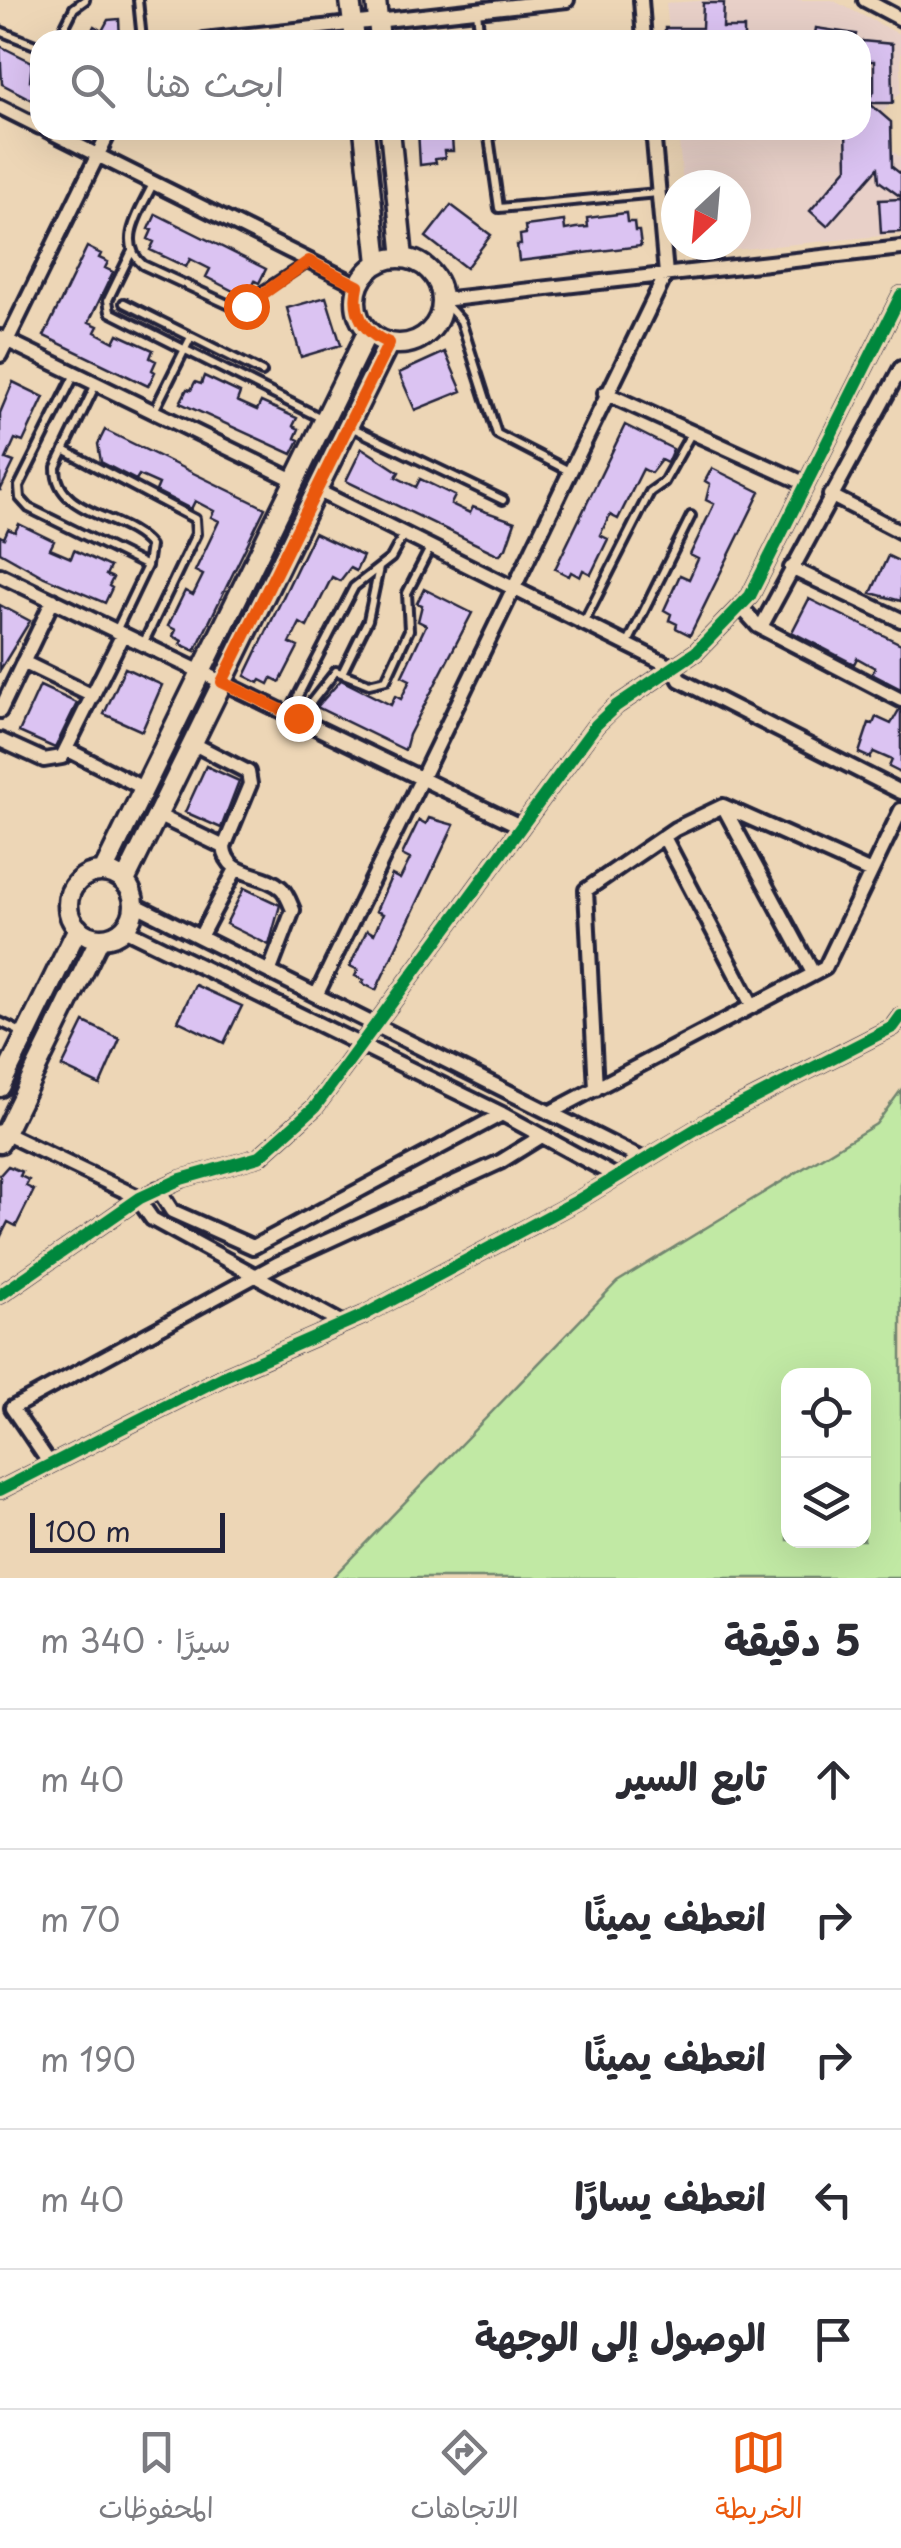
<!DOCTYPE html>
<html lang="ar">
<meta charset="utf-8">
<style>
:root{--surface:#fff;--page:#f7f7f7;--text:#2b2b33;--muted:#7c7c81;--line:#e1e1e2;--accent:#ea580c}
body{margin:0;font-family:"Playpen Sans","Playpen Sans Arabic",sans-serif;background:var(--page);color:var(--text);direction:rtl}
.controls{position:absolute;right:30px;bottom:30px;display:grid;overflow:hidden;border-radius:20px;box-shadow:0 10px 40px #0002}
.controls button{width:90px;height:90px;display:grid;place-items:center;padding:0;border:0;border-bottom:2px solid var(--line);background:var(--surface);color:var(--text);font:50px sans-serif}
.compass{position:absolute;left:661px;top:170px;width:90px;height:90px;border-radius:50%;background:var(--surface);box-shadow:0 10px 40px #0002;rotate:206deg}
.scale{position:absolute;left:30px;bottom:25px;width:195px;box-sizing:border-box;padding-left:10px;border:5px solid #22223b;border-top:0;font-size:28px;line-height:35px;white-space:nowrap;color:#22223b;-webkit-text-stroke:8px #edd6b6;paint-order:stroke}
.stop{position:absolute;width:30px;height:30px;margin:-22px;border:8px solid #ea580c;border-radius:50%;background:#fff}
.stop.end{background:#ea580c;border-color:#fff;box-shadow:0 2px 10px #0008}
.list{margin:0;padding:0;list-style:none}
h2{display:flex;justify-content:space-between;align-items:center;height:130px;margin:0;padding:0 40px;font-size:42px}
h2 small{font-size:32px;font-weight:400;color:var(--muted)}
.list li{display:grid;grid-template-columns:65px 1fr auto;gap:30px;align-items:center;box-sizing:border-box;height:140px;padding:0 40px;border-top:2px solid var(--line)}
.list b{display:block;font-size:38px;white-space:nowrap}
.list em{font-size:32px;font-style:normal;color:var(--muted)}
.icon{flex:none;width:55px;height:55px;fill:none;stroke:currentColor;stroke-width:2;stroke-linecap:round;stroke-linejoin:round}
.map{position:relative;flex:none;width:901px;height:1578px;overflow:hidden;direction:ltr}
.search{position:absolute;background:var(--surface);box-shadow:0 10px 40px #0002;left:30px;right:30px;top:30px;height:110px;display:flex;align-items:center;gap:25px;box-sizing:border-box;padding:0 35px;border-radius:30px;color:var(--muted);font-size:38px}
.sheet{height:830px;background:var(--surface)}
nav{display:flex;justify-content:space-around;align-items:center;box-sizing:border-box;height:140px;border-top:2px solid var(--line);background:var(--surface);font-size:28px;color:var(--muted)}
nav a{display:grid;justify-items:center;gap:5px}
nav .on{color:var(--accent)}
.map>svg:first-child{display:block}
.built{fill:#e8d0c8}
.green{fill:#c1e9a4;stroke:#728670;stroke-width:2.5;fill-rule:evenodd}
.building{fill:#dbc3f2;stroke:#22223b;stroke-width:2.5}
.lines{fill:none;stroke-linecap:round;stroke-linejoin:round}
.lane-casing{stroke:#22223b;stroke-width:14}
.street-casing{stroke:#22223b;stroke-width:20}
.secondary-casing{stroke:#22223b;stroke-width:25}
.lane{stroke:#edd6b6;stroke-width:6}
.street{stroke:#edd6b6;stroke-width:12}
.secondary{stroke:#edd6b6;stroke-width:18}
.cycleway-casing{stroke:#edd6b6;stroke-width:19}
.cycleway{stroke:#00873e;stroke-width:12}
.route{stroke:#ea580c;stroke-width:12}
</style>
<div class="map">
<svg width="901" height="1578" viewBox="0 0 901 1578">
<rect width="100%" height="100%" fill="#edd6b6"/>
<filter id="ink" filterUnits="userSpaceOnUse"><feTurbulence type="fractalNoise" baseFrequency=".01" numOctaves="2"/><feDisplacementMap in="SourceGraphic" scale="20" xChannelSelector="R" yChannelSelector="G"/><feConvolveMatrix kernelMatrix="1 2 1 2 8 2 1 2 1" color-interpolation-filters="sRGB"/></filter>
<g filter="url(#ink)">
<path class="built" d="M713 0H832L901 35V92L875 121V136L901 158V234L690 254 689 245H736V185H683L678 130H861V40H670L666 3Z"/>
<path class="green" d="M901 1090V1578H332L617 1282 876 1124ZM788 1376H864V1540H788Z"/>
<path class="building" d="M703 3H724L723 28H744V40H665V28H702Z
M119 19 120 40H87L94 26 102 31 108 20Z
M816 28 856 34 855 40H814Z
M862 41 892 44 893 103H869L891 122 892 167 901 174V197L879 181 878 168 827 226 810 211 847 168 846 130H861V108L874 92V61H862Z
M0 46 32 62 30 81 40 87V104L2 84Z
M418 130H443L444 139 452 138 453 151H444L445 158 435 159 436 163 420 165Z
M901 199V232L881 233 879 200Z
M451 205 491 235 466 268 426 237Z
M626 213 627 222H634L635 231H639L641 246 519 261 517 245H521L520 235 526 234 525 226 564 221 565 230 576 228 588 227 587 218Z
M156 214 266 269 259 283 255 281 251 290 245 287 241 295 206 277 210 269 190 259 186 267 150 250 154 242 148 239 152 230 149 229Z
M87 247 101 254 99 258 108 262 105 268 113 272 89 322 98 326 95 332 114 342 118 334 153 350 150 358 156 361 152 370 155 372 148 386 44 336Z
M326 297 341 345 301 357 287 308Z
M445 352 462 391 415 410 399 373Z
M204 376 240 393 237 401 257 410 261 402 297 418 293 426 299 429 295 438 299 440 292 454 180 403 187 389 191 390 195 382 201 384Z
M13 382 44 397 23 442 15 439 6 459 14 462 0 491V413Z
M625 425 673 449 667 463 661 460 651 473 643 469 618 519 610 515 600 535 608 539 591 574 583 570 580 577 571 572 569 576 555 569Z
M105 430 265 508 195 651 180 644 182 641 173 636 176 630 168 626 185 591 193 595 203 575 195 571 219 521 211 517 214 511 195 501 191 509 156 491 159 484 139 475 136 480 101 462 98 444Z
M362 448 399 472 396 477 416 487 420 479 455 496 451 504 470 513 473 507 515 522 506 548 499 555 346 481Z
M712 468 760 492 690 635 676 628 677 624 669 620 671 614 664 610 680 575 689 579 698 559 690 555 714 504 706 500 710 484 705 481Z
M19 524 54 541 50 549 71 558 74 550 110 567 106 575 113 578 109 586 112 588 105 603 44 577 0 552V536L4 538 8 529 15 532Z
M314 533 363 556 356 571 350 568 340 581 332 577 307 627 300 623 290 643 298 647 280 682 272 678 269 684 261 680 259 683 245 676Z
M888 556 901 562V601L871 593Z
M424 589 472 613 409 735 405 750 317 707 341 680 391 705 395 696 401 699 410 680 402 676 426 625 418 621 422 605 417 603Z
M809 599 901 644V689L872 674 875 668 857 658 854 664 792 632Z
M0 605 30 621 0 670Z
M125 668 162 685 142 731 104 714Z
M40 686 77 703 55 748 19 732Z
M899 710H901V773L889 767 892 760 874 752 870 758 859 753 869 723 873 724 876 717 891 724Z
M206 766 239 781 221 828 185 812Z
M429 818 454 825 376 990 362 983 364 980 355 976 358 970 350 966 367 930 374 934 383 914 376 911 392 875 400 879 410 859 402 855 419 820 426 824Z
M244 888 280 905 269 945 226 924Z
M195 985 242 1006 224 1043 178 1021Z
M84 1022 120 1039 100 1085 62 1067Z
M8 1166 22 1172 20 1176 29 1180 26 1186 34 1190 16 1226 8 1222 0 1238V1175Z"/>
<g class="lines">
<g class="lane-casing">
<path id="lane" d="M138 0 142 40
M477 11 480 40
M0 31 40 47
M58 40 74 8 85 0
M488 130 499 208 657 193
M153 184C141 210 116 242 143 265L236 308 309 261
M131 253 108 300 110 312 323 419
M443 301 461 321 497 434 569 471
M124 303 262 372
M75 374 19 486 20 498 29 508 147 566
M96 384 56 467C55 516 126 514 150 546L147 566 116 631
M154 411 191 337
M351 427 503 500
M64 450 195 519 196 534 144 642
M583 624 650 492 664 482 692 432
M627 645 691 516
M343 671 368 620 379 568
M289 713 354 587 391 558 404 534
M299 718 336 671 369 684 386 680 409 630 407 593 430 548
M0 1022 21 1032"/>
</g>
<g class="street-casing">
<path id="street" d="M641 0 644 40
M865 0 901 19
M204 40 567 0
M0 107 40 127
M47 130 358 285
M442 300 901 248
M0 337 294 480
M0 355 110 130
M605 393 806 484
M316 490 674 668 680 680 901 792
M830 495 901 532
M791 568 901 620
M0 575 520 826
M741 607 758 626 901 700
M761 627 901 368
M23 662 93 696
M0 711 53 600
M0 740 44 760 62 757 123 634
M192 743 248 772 250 784 224 847C227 878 262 871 281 888 286 892 290 903 293 910L270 970
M68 750 145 789
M723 806 813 973
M157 815 224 847
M664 837 751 1003
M134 904 644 1160
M124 929 502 1114 617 1177
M200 937 236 869
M317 994 666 274 653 130
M596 1089 586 890 675 829 723 806 871 872
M549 1113 825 968 901 810
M0 1131 140 1198
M158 1189 172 1211 253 1247 502 1114
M138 1199 152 1219 342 1323
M0 1295 140 1198 181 1179 259 1157 315 1107 596 725 616 706 696 652 750 596 901 295
M50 1464 12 1408 277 1264 500 1162 542 1136
M0 1490 227 1375 364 1315 577 1201 711 1120 893 1027 901 1016"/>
</g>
<g class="secondary-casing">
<path id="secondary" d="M350 0 355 40
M376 0 380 40
M364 130 378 263
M390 130 403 258
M356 301a43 43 0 1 1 86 0a43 43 0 1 1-86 0Z
M68 905a33 33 0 1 1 66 0a33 33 0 1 1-66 0Z
M103 872 368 331
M125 881 389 343
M0 1087 78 928
M0 1143 100 938"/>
</g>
<use href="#lane" class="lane"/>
<use href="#street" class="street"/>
<use href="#secondary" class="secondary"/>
<g class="cycleway-casing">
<path id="cycleway" d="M0 1295 140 1198 181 1179 259 1157 315 1107 596 725 616 706 696 652 750 596 901 295
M0 1490 227 1375 364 1315 577 1201 711 1120 893 1027 901 1016"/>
</g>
<use href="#cycleway" class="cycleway"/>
</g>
</g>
<g class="lines" filter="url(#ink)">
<path class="route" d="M246 306 309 261 358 286C352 312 363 333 389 343L222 682 298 718"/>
</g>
</svg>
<div class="controls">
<button><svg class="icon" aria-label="locate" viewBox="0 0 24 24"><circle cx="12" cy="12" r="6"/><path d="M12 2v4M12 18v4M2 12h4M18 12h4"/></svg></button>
<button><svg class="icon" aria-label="layers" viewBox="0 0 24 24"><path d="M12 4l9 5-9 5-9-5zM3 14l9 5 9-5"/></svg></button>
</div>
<svg class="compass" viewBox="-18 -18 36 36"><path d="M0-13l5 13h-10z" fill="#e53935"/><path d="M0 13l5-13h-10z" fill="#7c7c81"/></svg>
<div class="scale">100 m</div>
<div class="stop" style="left:246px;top:306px"></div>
<div class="stop end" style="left:298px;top:718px"></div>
<div class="search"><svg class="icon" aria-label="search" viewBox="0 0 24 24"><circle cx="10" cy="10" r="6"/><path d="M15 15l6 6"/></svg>ابحث هنا</div>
</div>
<section class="sheet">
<h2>5 دقيقة<small>سيرًا · 340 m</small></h2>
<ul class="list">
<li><svg class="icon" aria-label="ahead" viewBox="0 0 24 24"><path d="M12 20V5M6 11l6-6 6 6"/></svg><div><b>تابع السير</b></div><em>40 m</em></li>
<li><svg class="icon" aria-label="right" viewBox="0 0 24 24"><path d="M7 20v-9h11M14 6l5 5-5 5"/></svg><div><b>انعطف يمينًا</b></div><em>70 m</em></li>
<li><svg class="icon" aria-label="right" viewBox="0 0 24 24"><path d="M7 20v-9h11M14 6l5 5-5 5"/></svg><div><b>انعطف يمينًا</b></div><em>190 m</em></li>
<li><svg class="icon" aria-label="left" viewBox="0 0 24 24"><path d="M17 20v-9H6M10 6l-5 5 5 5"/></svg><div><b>انعطف يسارًا</b></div><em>40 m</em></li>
<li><svg class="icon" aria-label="arrive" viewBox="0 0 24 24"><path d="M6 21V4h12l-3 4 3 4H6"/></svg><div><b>الوصول إلى الوجهة</b></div></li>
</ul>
</section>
<nav>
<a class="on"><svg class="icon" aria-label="map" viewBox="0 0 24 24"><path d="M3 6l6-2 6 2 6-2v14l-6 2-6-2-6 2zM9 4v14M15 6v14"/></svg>الخريطة</a>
<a><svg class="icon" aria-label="directions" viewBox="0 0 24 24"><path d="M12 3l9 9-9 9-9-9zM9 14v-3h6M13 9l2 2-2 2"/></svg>الاتجاهات</a>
<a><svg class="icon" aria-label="saved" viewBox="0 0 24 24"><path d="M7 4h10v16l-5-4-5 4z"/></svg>المحفوظات</a>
</nav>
